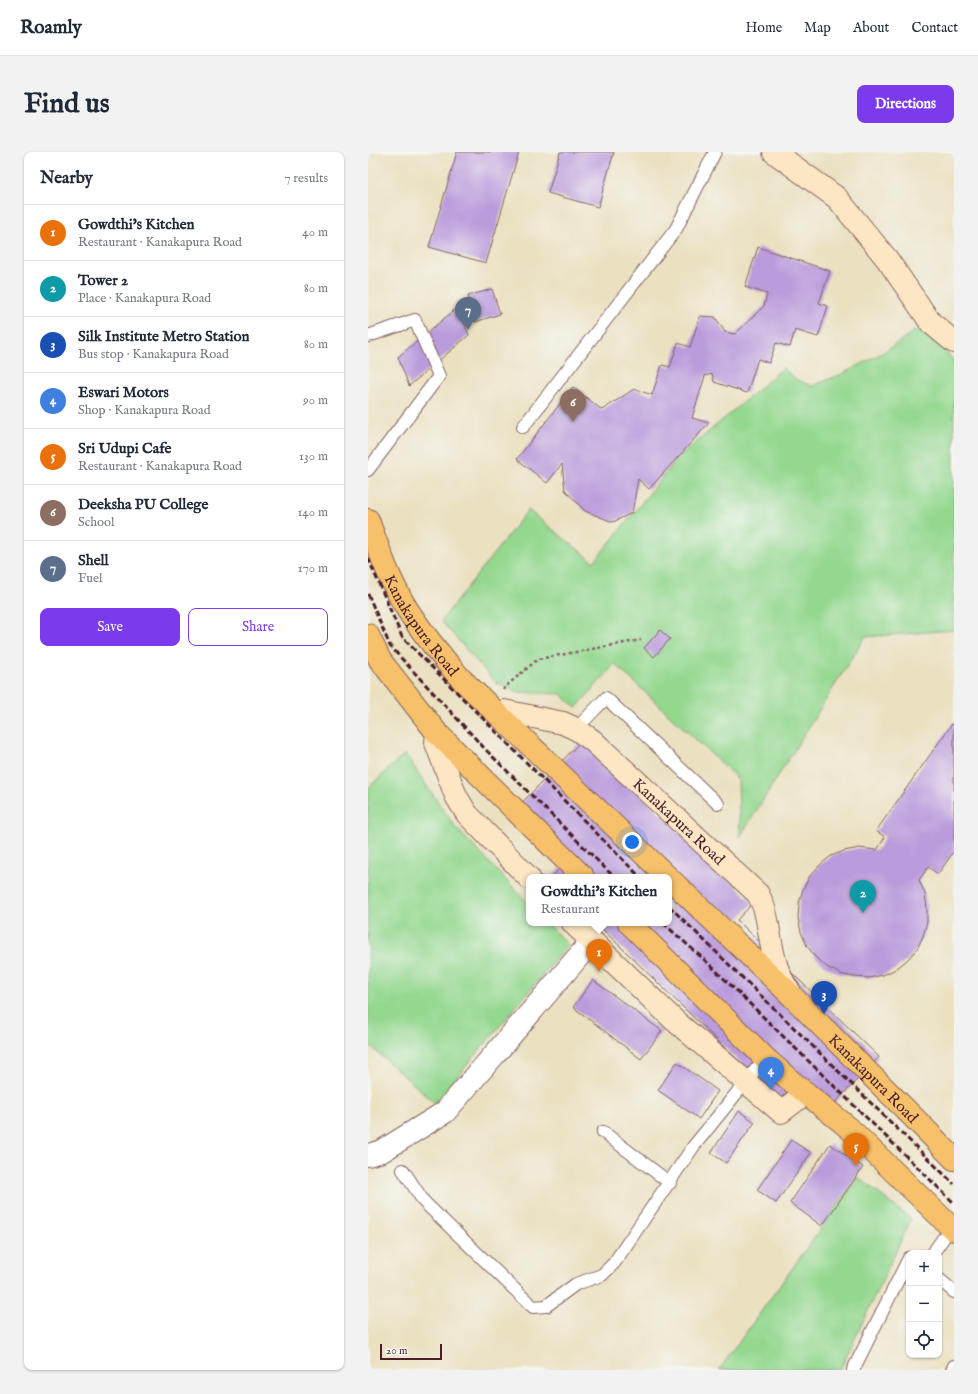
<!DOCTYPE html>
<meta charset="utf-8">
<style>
:root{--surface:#fff;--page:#f2f2f3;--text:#1f2937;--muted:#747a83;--line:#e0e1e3;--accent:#7c3aed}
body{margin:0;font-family:"IM FELL English",serif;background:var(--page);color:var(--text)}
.controls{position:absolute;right:12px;bottom:12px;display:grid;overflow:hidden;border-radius:8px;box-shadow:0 1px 3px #0004}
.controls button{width:36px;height:36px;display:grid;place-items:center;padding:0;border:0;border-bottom:1px solid var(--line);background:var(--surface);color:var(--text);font:20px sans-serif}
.scale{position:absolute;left:12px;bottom:10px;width:62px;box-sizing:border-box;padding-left:4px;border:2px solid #4a1f2b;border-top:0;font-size:11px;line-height:14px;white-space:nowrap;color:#4a1f2b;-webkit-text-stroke:3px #f6f6f2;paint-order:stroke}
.you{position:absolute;left:264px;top:690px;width:14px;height:14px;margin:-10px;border:3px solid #fff;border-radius:50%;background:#1a73e8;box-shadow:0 0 0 6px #1a73e833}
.badge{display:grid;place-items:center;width:26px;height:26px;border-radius:50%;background:var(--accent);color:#fff;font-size:13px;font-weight:700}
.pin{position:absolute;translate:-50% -33px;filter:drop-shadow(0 1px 2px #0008)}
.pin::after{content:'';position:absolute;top:21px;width:14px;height:12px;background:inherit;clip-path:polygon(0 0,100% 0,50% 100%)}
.popup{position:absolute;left:158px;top:722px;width:146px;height:52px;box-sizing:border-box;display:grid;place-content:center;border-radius:8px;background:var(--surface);filter:drop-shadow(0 1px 3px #0005);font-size:13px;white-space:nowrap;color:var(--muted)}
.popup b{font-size:15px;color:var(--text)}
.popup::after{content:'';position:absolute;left:50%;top:100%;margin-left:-8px;border:8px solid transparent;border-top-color:var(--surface)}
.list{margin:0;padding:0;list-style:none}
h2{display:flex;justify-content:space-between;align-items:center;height:52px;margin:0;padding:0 16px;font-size:17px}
h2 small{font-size:13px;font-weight:400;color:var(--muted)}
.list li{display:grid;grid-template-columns:26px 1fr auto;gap:12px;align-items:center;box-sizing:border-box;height:56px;padding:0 16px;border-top:1px solid var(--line)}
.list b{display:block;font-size:15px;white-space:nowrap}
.list p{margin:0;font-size:13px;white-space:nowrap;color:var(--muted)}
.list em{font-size:13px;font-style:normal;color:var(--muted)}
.actions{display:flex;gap:8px;padding:12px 16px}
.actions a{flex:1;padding:9px 0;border:1px solid var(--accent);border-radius:8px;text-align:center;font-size:14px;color:var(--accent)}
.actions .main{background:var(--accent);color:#fff}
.icon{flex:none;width:22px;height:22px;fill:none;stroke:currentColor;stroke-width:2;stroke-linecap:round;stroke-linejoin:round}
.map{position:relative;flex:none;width:586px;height:1218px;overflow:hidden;border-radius:8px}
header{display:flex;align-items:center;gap:24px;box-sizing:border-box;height:56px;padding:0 20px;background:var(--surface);border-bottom:1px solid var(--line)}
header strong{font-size:19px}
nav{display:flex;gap:22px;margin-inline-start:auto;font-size:14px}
.intro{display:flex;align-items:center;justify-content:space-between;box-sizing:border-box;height:96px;padding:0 24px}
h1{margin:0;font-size:28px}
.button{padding:10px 18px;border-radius:8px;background:var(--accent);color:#fff;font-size:14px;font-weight:700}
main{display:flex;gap:24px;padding:0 24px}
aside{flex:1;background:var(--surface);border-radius:8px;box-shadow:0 1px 3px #0004}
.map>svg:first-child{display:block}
.green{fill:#94d890;stroke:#6f7c5e}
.building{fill:#ba9bdb}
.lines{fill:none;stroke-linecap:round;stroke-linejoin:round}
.lane-casing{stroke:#826360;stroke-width:14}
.street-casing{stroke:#826360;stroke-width:24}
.secondary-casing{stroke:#826360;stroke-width:24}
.highway-casing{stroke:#826360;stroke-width:24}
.path{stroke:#826360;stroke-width:2.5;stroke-dasharray:3 3;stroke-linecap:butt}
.lane{stroke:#fff;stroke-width:12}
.street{stroke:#fff;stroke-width:22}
.secondary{stroke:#fce6c4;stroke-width:22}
.highway{stroke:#f7c06b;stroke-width:22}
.rail{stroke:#4a1f2b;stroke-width:3;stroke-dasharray:6 3;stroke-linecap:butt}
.labels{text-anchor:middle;stroke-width:4;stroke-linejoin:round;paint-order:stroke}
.street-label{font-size:16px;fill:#4a1f2b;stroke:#f6f6f2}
</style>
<header>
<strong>Roamly</strong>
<nav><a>Home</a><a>Map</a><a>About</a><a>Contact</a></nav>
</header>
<div class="intro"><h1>Find us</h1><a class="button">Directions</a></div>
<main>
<aside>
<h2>Nearby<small>7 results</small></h2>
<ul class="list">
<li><span class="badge" style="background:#e8710a">1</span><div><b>Gowdthi's Kitchen</b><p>Restaurant · Kanakapura Road</p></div><em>40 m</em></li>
<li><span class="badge" style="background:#0f9aa8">2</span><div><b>Tower 2</b><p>Place · Kanakapura Road</p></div><em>80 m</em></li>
<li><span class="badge" style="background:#1a4fb4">3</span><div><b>Silk Institute Metro Station</b><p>Bus stop · Kanakapura Road</p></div><em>80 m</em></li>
<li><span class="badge" style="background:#3f7fe0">4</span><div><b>Eswari Motors</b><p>Shop · Kanakapura Road</p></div><em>90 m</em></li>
<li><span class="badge" style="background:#e8710a">5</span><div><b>Sri Udupi Cafe</b><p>Restaurant · Kanakapura Road</p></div><em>130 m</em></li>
<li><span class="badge" style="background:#8d6e63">6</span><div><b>Deeksha PU College</b><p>School</p></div><em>140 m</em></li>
<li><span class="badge" style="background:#5c6f8a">7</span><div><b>Shell</b><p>Fuel</p></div><em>170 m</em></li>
</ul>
<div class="actions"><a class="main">Save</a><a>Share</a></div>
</aside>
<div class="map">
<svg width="586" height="1218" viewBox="0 0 586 1218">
<rect width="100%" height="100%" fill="#f6f6f2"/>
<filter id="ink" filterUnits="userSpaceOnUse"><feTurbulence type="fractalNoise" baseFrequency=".025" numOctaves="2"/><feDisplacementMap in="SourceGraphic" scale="8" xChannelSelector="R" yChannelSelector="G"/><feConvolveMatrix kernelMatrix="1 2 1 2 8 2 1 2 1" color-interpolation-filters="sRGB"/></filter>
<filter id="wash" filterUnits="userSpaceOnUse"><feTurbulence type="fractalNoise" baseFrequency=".012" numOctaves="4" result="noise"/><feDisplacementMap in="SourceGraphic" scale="16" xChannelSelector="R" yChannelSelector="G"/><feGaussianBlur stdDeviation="0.9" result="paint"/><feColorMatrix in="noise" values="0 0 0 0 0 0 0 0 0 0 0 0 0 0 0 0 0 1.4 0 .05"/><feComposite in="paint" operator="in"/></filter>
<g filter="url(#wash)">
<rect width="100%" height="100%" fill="#ebe1c1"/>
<path class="green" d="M554 174 586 209V478L497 485 372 685 370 627 247 512 208 556 193 542 148 540 127 530 73 469 160 358 226 410 310 306 415 216 429 228 444 234 474 222 516 200Z
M37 602 87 675 161 752V771H179L200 793 67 951 0 892V636Z
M490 1025 543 1067 472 1218H351Z"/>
<g id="blocks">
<path class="building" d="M89 0H151L118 111 61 95Z
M192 0H246L230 55 180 41Z
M390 95 462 119 451 151 460 154 450 185 427 178 422 195 408 191 401 211 390 207 379 241 346 230 344 222 337 224 324 266 341 271 281 337 270 327 264 361 245 370 217 359 197 338 194 312 179 331 149 307 205 235 234 258 266 237 284 243 294 213 302 215 310 191 322 195 332 164 347 165 357 180 367 182 396 154 399 142 377 135Z
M124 137 132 162 107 170 100 144Z
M90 155 101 183 41 234 30 205Z
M292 478 302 487 286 505 276 496Z
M586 569V699L570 722 560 715 551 728 557 742 559 756V770L555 784 549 797 539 808 528 817 515 823 501 826 486 825 472 822 459 815 448 806 439 794 433 780 430 766 431 751 435 737 442 724 452 713 463 704 476 699 491 696 509 698 517 685 508 679Z
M215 587 385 751 369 768 511 905 462 956 432 927 411 948 228 771H301V725H183L199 709 147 658Z
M225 828 294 879 273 907 205 855Z
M309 910 350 939 331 967 290 938Z
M371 959 387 970 358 1011 343 1001Z
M423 988 443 1001 408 1051 389 1038Z
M462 992 495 1015 454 1074 422 1051Z"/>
</g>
</g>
<g filter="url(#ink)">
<use href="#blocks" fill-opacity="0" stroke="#826360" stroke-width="1"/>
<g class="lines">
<g class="lane-casing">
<path id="lane" d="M0 184 47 168 71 224 0 318
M155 275 308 77 347 0
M208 577 238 546 350 652
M235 980 302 1031
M35 1018 56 1050 165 1155 178 1154 208 1132 234 1123 246 1111 325 995 397 906
M565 1101 583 1075
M571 1127 586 1140
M485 1218 541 1106
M584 1218 586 1214"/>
</g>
<g class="street-casing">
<path id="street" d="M0 1003 14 999 77 960 223 790"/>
</g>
<g class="secondary-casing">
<g id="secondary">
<path d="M406 0 469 46 519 107 563 171 586 190"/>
<path id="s1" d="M132 562 136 559 195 571 208 577 224 588 390 742C393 748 397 756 398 763 404 790 404 817 422 840"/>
<path d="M69 581 68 591 88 644 99 662 161 726"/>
<path d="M205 771 306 868 413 960 438 941"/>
</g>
</g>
<g class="highway-casing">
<g id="highway">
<path id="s2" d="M0 368C11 398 22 430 39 457 55 482 74 505 93 527L425 845C478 900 534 952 586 1007"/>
<path d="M0 483 12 508 69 581 215 725"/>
<path d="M261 771 397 906 423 929 481 976 586 1078"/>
</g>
</g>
<path class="path" d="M135 538 137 535 170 507 273 488"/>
<use href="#lane" class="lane"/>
<use href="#street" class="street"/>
<use href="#secondary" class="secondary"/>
<use href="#highway" class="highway"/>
<path class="rail" d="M0 406 34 485 272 725
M0 442 22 494 118 598 246 725
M301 754 586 1032
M295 771 340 811 586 1051"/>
</g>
</g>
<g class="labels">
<g class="street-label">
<text dy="6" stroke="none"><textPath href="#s2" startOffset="119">Kanakapura Road</textPath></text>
<text dy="6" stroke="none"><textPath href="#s1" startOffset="218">Kanakapura Road</textPath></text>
<text dy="6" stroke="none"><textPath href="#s2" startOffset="760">Kanakapura Road</textPath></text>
</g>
</g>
</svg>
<div class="controls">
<button>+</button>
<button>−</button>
<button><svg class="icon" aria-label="locate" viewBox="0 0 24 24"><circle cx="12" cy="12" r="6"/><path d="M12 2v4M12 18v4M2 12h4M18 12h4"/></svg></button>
</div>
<div class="scale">20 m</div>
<div class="you"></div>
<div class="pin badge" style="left:231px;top:820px;background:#e8710a">1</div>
<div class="popup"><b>Gowdthi's Kitchen</b>Restaurant</div>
<div class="pin badge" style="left:495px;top:761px;background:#0f9aa8">2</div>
<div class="pin badge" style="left:456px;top:862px;background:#1a4fb4">3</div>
<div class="pin badge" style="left:403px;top:938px;background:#3f7fe0">4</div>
<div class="pin badge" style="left:488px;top:1014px;background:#e8710a">5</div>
<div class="pin badge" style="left:205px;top:270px;background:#8d6e63">6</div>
<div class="pin badge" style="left:100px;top:178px;background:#5c6f8a">7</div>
</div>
</main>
